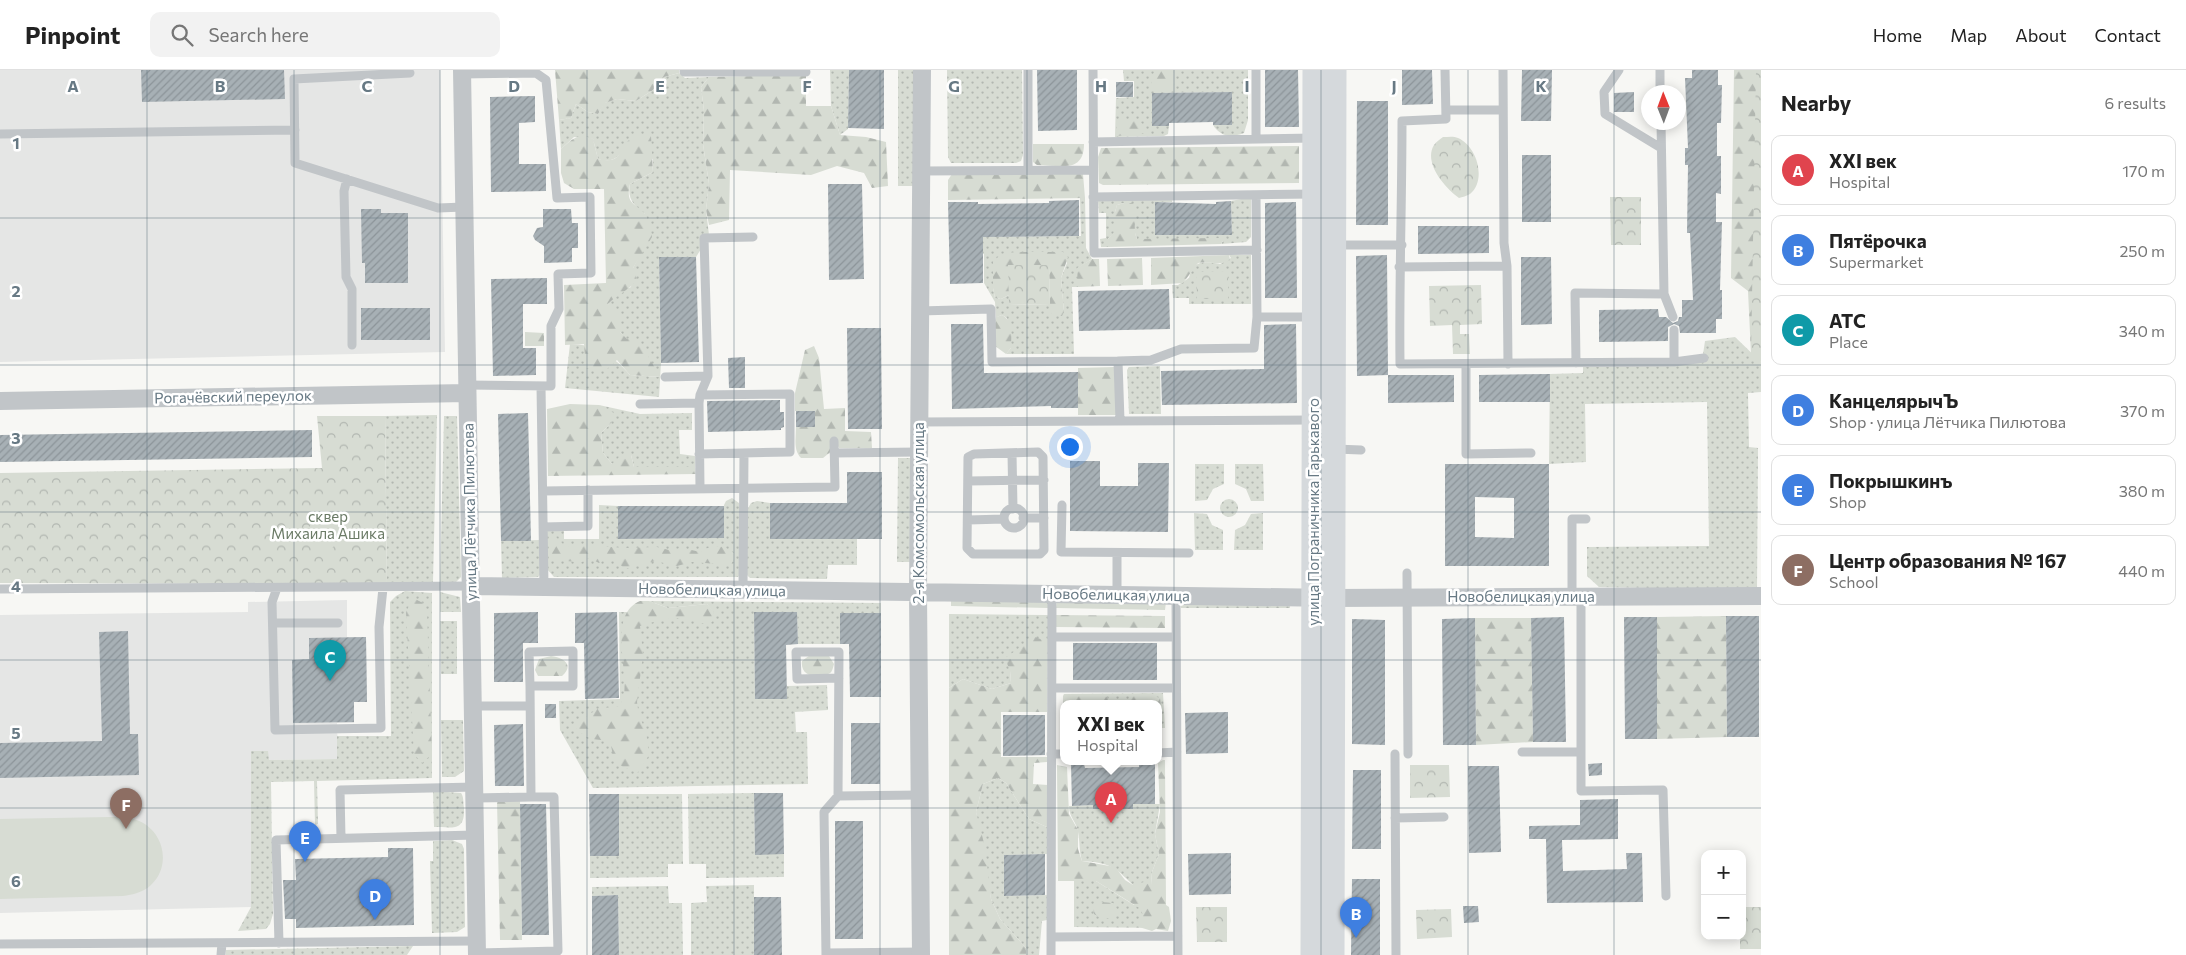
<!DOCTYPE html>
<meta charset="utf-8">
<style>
:root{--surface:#fff;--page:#f2f2f2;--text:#222;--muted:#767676;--line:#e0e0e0;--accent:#dc4e2f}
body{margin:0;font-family:Commissioner,sans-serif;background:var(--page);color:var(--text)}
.controls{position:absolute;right:15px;bottom:15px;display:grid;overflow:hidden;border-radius:10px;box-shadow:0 2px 12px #0003}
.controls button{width:45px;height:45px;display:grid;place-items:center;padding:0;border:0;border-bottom:1px solid var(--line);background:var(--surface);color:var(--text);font:25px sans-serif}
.compass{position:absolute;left:1641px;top:15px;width:45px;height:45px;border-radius:50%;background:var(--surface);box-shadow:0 2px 12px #0003;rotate:359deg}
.you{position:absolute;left:1069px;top:376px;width:18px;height:18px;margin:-12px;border:4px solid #fff;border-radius:50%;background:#1a73e8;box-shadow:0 0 0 8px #1a73e833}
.badge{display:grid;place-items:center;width:32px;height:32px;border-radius:50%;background:var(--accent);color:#fff;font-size:16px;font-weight:700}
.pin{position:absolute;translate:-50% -41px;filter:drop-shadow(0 1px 2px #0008)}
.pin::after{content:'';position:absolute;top:26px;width:18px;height:15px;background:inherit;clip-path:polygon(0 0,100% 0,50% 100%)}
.popup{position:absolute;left:1060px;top:630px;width:102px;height:65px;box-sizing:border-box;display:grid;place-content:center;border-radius:10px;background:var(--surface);filter:drop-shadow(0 1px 4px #0005);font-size:16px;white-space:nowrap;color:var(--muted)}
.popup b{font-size:19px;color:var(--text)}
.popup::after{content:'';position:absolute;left:50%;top:100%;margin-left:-10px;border:10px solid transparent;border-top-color:var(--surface)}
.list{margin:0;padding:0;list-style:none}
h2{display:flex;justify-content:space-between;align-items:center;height:65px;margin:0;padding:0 20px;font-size:21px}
h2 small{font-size:16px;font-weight:400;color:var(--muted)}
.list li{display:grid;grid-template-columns:32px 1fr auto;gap:15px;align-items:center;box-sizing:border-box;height:70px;margin:0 10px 10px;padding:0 10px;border:1px solid var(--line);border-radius:10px}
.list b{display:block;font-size:19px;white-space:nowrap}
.list p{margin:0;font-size:16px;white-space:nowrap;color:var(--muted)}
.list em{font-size:16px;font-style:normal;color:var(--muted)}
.icon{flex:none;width:28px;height:28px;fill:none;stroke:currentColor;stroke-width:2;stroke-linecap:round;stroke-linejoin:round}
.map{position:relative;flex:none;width:1761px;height:885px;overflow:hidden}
header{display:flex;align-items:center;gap:30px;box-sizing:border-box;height:70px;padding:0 25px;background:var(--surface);border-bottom:1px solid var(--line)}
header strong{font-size:24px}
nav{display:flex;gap:28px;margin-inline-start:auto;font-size:18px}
.search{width:350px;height:45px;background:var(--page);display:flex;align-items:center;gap:12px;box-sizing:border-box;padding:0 18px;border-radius:10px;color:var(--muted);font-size:19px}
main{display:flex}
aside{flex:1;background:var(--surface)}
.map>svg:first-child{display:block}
.built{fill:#e5e6e5}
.grass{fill:url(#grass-dots);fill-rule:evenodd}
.forest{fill:url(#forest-firs)}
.park{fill:url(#park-crowns)}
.garden{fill:#d7dcd3}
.building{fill:url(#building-hatch);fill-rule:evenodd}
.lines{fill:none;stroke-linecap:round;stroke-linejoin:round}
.lane{stroke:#c1c5c8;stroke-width:9}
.street{stroke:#c1c5c8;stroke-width:18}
.secondary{stroke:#d5d9dc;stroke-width:25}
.grid{fill:none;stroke:#677984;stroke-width:1;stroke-opacity:0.55}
.labels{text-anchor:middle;stroke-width:5;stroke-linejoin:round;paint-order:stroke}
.street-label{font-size:15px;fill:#677984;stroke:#fff}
.park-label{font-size:15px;fill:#6b7b66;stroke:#fff}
.grid-label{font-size:16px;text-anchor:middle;font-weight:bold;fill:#677984;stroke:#fff;stroke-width:5;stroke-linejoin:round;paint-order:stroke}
</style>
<header>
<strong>Pinpoint</strong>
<div class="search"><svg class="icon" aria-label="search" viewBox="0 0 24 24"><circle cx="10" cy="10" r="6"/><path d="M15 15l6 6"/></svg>Search here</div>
<nav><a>Home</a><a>Map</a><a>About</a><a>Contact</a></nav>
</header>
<main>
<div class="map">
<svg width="1761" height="885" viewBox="0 0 1761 885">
<defs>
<pattern id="grass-dots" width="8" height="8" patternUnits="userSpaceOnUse" patternTransform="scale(1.25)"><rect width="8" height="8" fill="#d7dcd3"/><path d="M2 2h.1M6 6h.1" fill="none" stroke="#b2b7b1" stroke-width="1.8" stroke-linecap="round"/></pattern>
<pattern id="forest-firs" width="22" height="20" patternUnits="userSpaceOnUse" patternTransform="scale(1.25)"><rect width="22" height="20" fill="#d7dcd3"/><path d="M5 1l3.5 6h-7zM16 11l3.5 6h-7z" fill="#b2b7b1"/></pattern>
<pattern id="park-crowns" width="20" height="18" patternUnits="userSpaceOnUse" patternTransform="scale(1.25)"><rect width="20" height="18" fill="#d7dcd3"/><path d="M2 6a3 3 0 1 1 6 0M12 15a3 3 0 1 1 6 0" fill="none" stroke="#b2b7b1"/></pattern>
<pattern id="building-hatch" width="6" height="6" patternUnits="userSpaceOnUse" patternTransform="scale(1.25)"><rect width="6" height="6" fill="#a7b0b5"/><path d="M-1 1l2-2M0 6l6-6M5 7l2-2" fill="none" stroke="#8c9499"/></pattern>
</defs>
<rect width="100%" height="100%" fill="#f7f7f4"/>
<path class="built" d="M0 0H440L445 282 0 292Z
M347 530V567H366L367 632H343V644H354V653H337L338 689 269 690 251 681V837L0 843V545L248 542V532Z"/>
<path class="grass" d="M830 0H849L848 59 840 65 831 36Z
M898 0H913V116H898Z
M947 0H1022L1023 85 1021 91 1016 93H951L948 87Z
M1123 0H1248V50L1244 63C1231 68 1221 67 1213 55H1232L1231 22 1152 23V56H1169L1168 64 1164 66 1115 67 1116 28 1134 27V11H1124Z
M679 3 685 8 709 7 701 17 704 41 703 74 709 114 706 140 709 165H701V179L696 187 659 188 661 293 659 327 565 318 570 274C595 274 614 286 630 305L660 307 620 262 608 234 620 222 631 217 633 198 640 185 645 144C634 136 627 129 630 114L653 102V89L621 83C614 91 608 92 598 89L593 69 574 67 561 79 559 50 571 48 576 34 588 42 598 44 604 33 617 29 636 31 653 20 664 7Z
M1251 127V167L1246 172 1221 174 1223 171 1137 169 1135 163V155L1124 133 1117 135 1115 142V162L1108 169V177H1101L1100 169 1106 168V143H1099L1098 130 1173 128 1172 132H1155L1232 164 1231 131Z
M1080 128H1085L1086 178 1092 189 1078 198V217H1072L1074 284H1006L1011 278 1007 248 1002 245 996 247 995 232 984 213V184L981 183V167L1081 166ZM1054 182H1063L1067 193 1061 208 1064 241H1050V234L1009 235V225L1001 229 995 228 993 218V192Z
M1229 185H1251V234H1189V228H1173L1172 215H1178L1189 208C1193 190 1204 191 1220 194L1231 188Z
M1735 267 1761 292V322L1748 323 1749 377 1758 378 1757 520 1599 517 1587 506V477L1709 476 1707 332 1585 334 1586 392 1549 394 1550 304 1583 303V293L1702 291 1705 271Z
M1160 296 1161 344H1129L1127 300 1129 297Z
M599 335 640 344 692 343V360H679L680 384 695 386V397H634L631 385 612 394 603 383 601 363 611 353Z
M437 345 433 512 387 514 385 346Z
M444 346H457L461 507 455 513H440Z
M898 388H911V492H897Z
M1195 394H1224V414L1213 419 1207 430 1195 431Z
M1235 394H1263L1264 431H1251L1246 419 1235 414Z
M732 428 739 433 740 440V505L738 507H554L546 498 545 459H564V469H599V435L618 436V469L724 468V435L726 431Z
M1220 438a9 9 0 1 1 18 0a9 9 0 1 1-18 0Z
M757 431 770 433V469H857V495H828L827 509 750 508 747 505V440L751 433Z
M1194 443 1207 444 1212 455 1223 460V480H1195Z
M1263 443V480H1234L1235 460 1245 455 1251 444Z
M540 470 541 504 538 507 502 508 501 471Z
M405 521 432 523V708L317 711 318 754 315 755 314 711 271 712 273 844 270 854 266 859 238 861 251 837V681H268L269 690 337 689V666H391L390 532 396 526Z
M440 522 460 527 461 542H440Z
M649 531 881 533V543H840V574H798L797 542H754L755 629H787V616L827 615 828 640 795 642 796 662H807L808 714 593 718 560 660 559 631 620 629 619 542H713L707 534 668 538Z
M1181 532 1290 533V538H1181Z
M949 544 1048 545V572L1010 601 1011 613 992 619 963 609 949 618Z
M440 551H457V604H441Z
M1163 623 1165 658H1159L1158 634H1064L1063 658V626L1064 624Z
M441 650H463L464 701 455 707H442Z
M998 708 1006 713 1029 749 1049 758V784L1004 785 1005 826 1047 825V850L1042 851 1039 885H1026V878L1000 849 991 829 976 742 983 714Z
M433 721 461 723C464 727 463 732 464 738 465 762 453 757 434 757Z
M754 723 755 784H784V807L706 808V794H689L688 724Z
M619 724H682L683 794H668V807L590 808V786H619Z
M1133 734H1160L1155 764 1159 784 1152 802 1151 816 1133 815C1114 796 1110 793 1082 791 1079 781 1080 772 1078 762 1077 752 1069 748 1069 736L1093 735 1094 739H1132Z
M452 770 462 774 464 779 465 857 457 862 432 863 430 791H433V771Z
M1074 811H1096L1134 835H1166L1167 858 1074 857Z
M754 815V885H691V833L707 832 706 816Z
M668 816 669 833H682L683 885H619L618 825 592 826V817Z
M413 876 407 885H226V880Z"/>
<path class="forest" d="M555 0H679V3L664 7 653 20 636 31 617 29 605 33 598 44 588 42 576 34 571 48 559 50Z
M1155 0H1173L1177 12 1164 23 1152 17 1151 10Z
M1734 0H1761V292L1751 285 1748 221 1731 208Z
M806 5V36H831L840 65 866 67 886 72 888 116 872 118 864 103 837 96 811 105 730 100 729 150 709 155 706 140 709 114 703 74 704 41 701 17 709 7Z
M1137 50 1144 55 1145 63 1118 66 1116 54 1120 51Z
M635 65 651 66 653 102 630 114C625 135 636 133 645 144 649 150 651 160 652 167L633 198 637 210C629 220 617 225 608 234 619 241 622 249 620 262L627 269 639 270 660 307 630 305 617 290 605 301 586 298 584 274 565 275 564 215 606 213 604 119H574L564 113 561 103V79C571 70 579 62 593 69L598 89C611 92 620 90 622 76Z
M1033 74H1084C1084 104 1059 95 1037 95L1033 92Z
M1299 76V113L1103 115 1099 113 1098 87 1101 78Z
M952 104H1083L1085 128 948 130V110Z
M1124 133H1133C1138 145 1132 157 1137 169L1221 168 1223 171 1221 174 1108 177V169L1115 161V142L1117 135Z
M1016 182H1063L1068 187 1061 208 1064 241 1062 246H1053L1050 241 1049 195H1009V225L1001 229 995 228 993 218V192L1001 184Z
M1229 185 1230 190C1219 197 1209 190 1198 193L1183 213 1151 215V188Z
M1142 188 1143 215 1108 216 1107 189Z
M1092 189H1099L1100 216 1078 217 1077 198Z
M1002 245C1014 251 1011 266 1011 278L1006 284 995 276 994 254 996 247Z
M525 262 544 263V276H525Z
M814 276 819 288 824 339 845 338V361L871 362 872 378H839L838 376 823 388H801C793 380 796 368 796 357H815V341H795V323L805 280Z
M1114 297 1116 301V345H1078V298Z
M570 334 599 335 614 343 611 353 601 363 603 383 612 394 621 385H631L634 397H695L696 404 548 406 547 339Z
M554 465 564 475 572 477 586 473 599 476 625 478 657 477 669 480 683 478 700 482C712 474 724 474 735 484L734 490 730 495 692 492 677 496 655 491 625 499 617 492 606 489 599 493 589 488 580 493C570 490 561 492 552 489L549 469Z
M413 528 423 533 427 542 432 684 422 693 414 684 406 542Z
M951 528 1048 530V538L951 536Z
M1057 530 1166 532 1165 540 1056 538Z
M640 531H649L668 538 707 534 714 542 712 552C700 556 696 550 685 549 672 546 652 552 640 556L643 584 637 632 639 646 646 661 649 685 638 703 623 697 614 691 610 670C593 670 587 670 575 657L577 651 586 647 597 639 620 636C621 632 623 628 624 625 628 597 608 545 640 531Z
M1056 545 1165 546V558L1055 557Z
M1726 546 1727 667 1657 669V547Z
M1475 548H1531L1533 672 1476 675Z
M1035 567 1048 572 1047 642H1001V687H1048L1047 692 1034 693 1033 714 1048 715 1049 758 1029 749 1006 713 998 708 983 714 976 742 985 777 991 829 1000 849 1026 878V885H949V618L963 609 992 619 1011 613 1010 601 1005 588Z
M810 585 829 586 834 594C833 598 832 603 828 604 816 609 800 606 802 591Z
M551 586C563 587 575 595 562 606H538L535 600 539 589Z
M1145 623 1160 628 1161 636 1159 639 1158 634H1131L1130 631 1133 625Z
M1075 625H1104L1108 628 1107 634H1064L1066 626Z
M1163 690H1165L1166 835 1169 837 1171 851 1168 861 1156 859 1152 861 1139 857 1143 846 1141 839 1096 811H1058L1057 695 1067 697 1069 744 1078 760V779L1082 791 1115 797 1125 810 1133 815 1144 812 1151 815 1152 802 1159 784 1155 764 1160 742 1158 693Z
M497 731H520L522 870H500Z
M1100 832 1113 833 1117 839C1114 851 1103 850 1094 844L1093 837Z"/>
<path class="park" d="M1756 0H1761V292L1751 285Z
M1443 67C1448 67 1454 66 1458 68 1477 76 1487 110 1470 124 1467 126 1462 127 1459 128 1445 118 1423 93 1434 75 1436 72 1440 69 1443 67Z
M1610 127H1641V175H1611Z
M1008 195H1049L1050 234 1009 235Z
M1228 201V229H1197L1196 202Z
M1481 215 1482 254 1460 255V264H1469L1470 284H1453L1452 255 1430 256 1429 216Z
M317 346H385L387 514 0 513V403L322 398Z
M1449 695 1450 727 1410 728V695Z
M1196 837H1227V872H1197Z
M1742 837H1761V879H1740V866H1742Z
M1451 839 1452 867 1417 869 1416 840Z"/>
<path class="garden" d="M326 440 349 461 326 484 304 462Z
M109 747C118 747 131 747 139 751 165 762 171 797 151 815 144 822 132 825 123 826L0 829V749Z"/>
<path class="building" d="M141 0H284L285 29 142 32Z
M849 0H884V59L848 58Z
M1037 0H1077V60L1038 61Z
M1265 0H1298L1299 57H1265Z
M1402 0H1432L1433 34 1402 35Z
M1522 0H1552L1551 51H1521Z
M1692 0H1718V15H1722L1721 53H1717V86H1721V124L1716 123V152H1722L1720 220H1722V249H1716V263H1680L1679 256 1674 254 1668 257V271L1599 272V240L1658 239 1659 247H1666L1673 253 1678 251 1679 247H1682V230H1693L1690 163H1687L1688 95H1685V78H1688L1685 8H1692Z
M1116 12H1133V27H1116Z
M1232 22V55H1213V52L1169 53V56H1152V23Z
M1634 22V42H1614V23Z
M535 26V52L519 53V94H546V121L491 122 490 27Z
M1357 31H1388V155H1356Z
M1522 85H1551V152H1522Z
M828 114H862L864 209 829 210Z
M1079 130V166L983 167V213L950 214 948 132H978V134L1049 133V131Z
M1231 131 1232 165H1155V132L1216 134V132Z
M1296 132 1297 228H1265V133Z
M361 139H381V143H408V213H365V193H362Z
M543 139H571L572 153H578V178H572V192L544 193V176L535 170 533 166 537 158 543 157Z
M1418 156H1489V183L1418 184Z
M1387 185 1388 305 1357 306 1356 186Z
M659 187H696L699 292 661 293Z
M1521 187H1551L1552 254 1521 255Z
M547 208V234H523V278H536V305L493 306 491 209Z
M1169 219 1170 259 1079 261 1078 221Z
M361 238H430V270H361Z
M951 254H983L984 303 1078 302V338H1051V336L952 339Z
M1296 254 1297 333 1162 335 1161 301 1264 299V255Z
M847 258H881L882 359H848Z
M745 287V318H729L728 288Z
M1550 304V332H1479V305Z
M1388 305H1454V332L1388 333Z
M780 330V342H784V357L781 358V360L708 362 707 331Z
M796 341H815V357H796Z
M528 343 531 471H501L498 344Z
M312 360V387L0 392V365Z
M1070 391H1100V416H1138V393H1169L1168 462 1070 461Z
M1445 394H1549V496H1445ZM1475 427 1514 428V468L1475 467Z
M847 402H882V469H770V433H847Z
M618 436H724V468L618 469Z
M538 542V573H523V612H494V543Z
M617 542 619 628 585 629 584 573H575V543Z
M754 542H797L798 574 786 575 787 629H755Z
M840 543H881V627H850L849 574H840Z
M1726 546H1759V667H1727Z
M1564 547 1566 672H1533L1531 548Z
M1624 547H1657V669H1625Z
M1475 548 1476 675H1443L1442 549Z
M1352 549 1385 550V675L1352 674Z
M128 561 130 664H138L139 705 0 708V673L102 671 99 562Z
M366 567 367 632H354V652L293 653 292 590 309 589V568Z
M1073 573H1157V610H1073Z
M545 634H556V648H545Z
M1228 642V683L1186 684 1185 643Z
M1003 645H1045V685L1003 686Z
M851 653H880V714H851Z
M523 654 524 716H495L494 655Z
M1139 692H1155V734H1133V739H1093V735L1072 736 1071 694H1084L1085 698 1139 697Z
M1602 693V705L1589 706 1588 694Z
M1468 696H1499L1501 782 1469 783Z
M1353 700H1381V779H1352Z
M754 723H783L784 784 755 785Z
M589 724H619V786H590Z
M1618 729V769L1562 770 1563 801 1627 799 1626 783H1642L1643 832 1547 833 1546 769H1529V756L1580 755V730Z
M520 734H546L549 865H522Z
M835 751H863V869H835Z
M388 778H413L414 855 296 858V849H285L283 810H296L295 789 388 787Z
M1231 783V824L1189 825 1188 784Z
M1045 784V825L1004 826V785Z
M1352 809H1380V885H1351Z
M618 825 619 885H592V826Z
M754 827H781L782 885H754Z
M1463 836H1478L1479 852 1464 853Z"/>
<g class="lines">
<path class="lane" d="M684 0V2H806
M1028 0V100
M1093 0 1094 183 1257 180
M1256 0V69
M1445 0 1446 49 1402 51C1402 132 1399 213 1400 294L1674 292 1704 288
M1503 0 1504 173 1507 196 1508 294
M1619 0 1604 22 1605 44 1661 78
M1660 0V22
M410 3 294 9 295 93 438 138 464 137
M462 4 536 3 546 10 557 128 590 127 591 203 558 204 559 239 551 256V316L467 315
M1446 40H1503
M1661 52 1664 224 1673 247
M0 64 295 60
M1093 72 1314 68
M921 101 1093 100
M347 109 344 121 346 207 352 219V275
M1256 125 1257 247
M1093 127 1314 124
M1335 175H1402
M1399 197 1507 196
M920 241 991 239 992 292 1118 291
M1674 260V292
M1576 293 1575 223 1664 224
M1466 294V384L1531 383
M665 307 708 306
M541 316 544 517
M640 334 699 333
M1120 351 1118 291 1151 290 1181 279 1254 278 1257 247H1313
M919 352 1313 350
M1335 379 1361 380
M1038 382 1043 387 1044 480 1040 484H973L967 478 968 387 974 384Z
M834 383 919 382
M1012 383 1013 439
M699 384 790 382V324L700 325
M968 411 1044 410
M700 418 699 333 700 325 708 306 704 168 753 167
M543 421 835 417 834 371
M1062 435 1061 482 1189 483
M1004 448a10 10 0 1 1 20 0a10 10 0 1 1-20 0Z
M1023 448H1044
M968 450 1004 449
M543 457 588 456V420
M1407 503 1408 684
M277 518 272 532 275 660 381 658 379 557 383 518
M0 519 472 516
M743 520 744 383
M1117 525V483
M1176 526 1178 885
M1572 527V449H1586
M1581 527V721L1663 720 1666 826
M273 553H338
M1052 567H1176
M1052 618H1176
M474 636H530
M1522 682H1581
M1158 683 1177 682
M1051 684H1064
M1395 684 1396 885
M838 726 839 582H796L797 609 839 608
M475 728 531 727 530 616H573V581L529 582 530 616
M1395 748 1444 747
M341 768 340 720 475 717
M1051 867 1178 866
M279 873 276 770 475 765
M0 874 477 871
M477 883 558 881 554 727H531
M826 883 921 882
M221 885 222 873
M826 885 824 742 838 726 920 725
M1051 885 1052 524"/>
<path class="street" d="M462 0 477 885
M0 331 467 323
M472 516 1333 528 1761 526
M921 885 918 522 922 0"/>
<path class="secondary" d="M1313 885 1315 0
M1332 885 1334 0"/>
</g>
<path class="grid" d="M147 0V885M294 0V885M440 0V885M587 0V885M734 0V885M880 0V885M1027 0V885M1174 0V885M1321 0V885M1468 0V885M1614 0V885M0 148H1761M0 295H1761M0 442H1761M0 590H1761M0 738H1761"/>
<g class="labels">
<g class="street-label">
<text transform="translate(233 327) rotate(-1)" y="5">Рогачёвский переулок</text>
<text transform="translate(470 442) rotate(-91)" y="5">улица Лётчика Пилютова</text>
<text transform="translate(1314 442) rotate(-90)" y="5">улица Пограничника Гарькавого</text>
<text transform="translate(919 443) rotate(-90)" y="5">2-я Комсомольская улица</text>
<text transform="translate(712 520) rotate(1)" y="5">Новобелицкая улица</text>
<text transform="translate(1116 525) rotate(1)" y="5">Новобелицкая улица</text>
<text x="1521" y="532">Новобелицкая улица</text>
</g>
<g class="park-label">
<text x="328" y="452">сквер<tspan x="328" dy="17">Михаила Ашика</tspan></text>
</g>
</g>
<g class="grid-label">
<text x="73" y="22">A</text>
<text x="220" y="22">B</text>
<text x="367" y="22">C</text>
<text x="514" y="22">D</text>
<text x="660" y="22">E</text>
<text x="807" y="22">F</text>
<text x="954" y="22">G</text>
<text x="1101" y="22">H</text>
<text x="1247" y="22">I</text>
<text x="1394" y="22">J</text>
<text x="1541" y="22">K</text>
<text x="16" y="79">1</text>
<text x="16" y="227">2</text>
<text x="16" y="374">3</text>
<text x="16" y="522">4</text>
<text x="16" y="669">5</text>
<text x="16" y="817">6</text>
</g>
</svg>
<div class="controls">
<button>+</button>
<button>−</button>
</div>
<svg class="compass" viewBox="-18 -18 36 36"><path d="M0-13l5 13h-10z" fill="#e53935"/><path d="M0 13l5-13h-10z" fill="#767676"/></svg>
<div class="you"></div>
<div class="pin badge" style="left:1111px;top:753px;background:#e0444e">A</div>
<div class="popup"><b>XXI век</b>Hospital</div>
<div class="pin badge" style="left:1356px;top:868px;background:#3f7fe0">B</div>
<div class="pin badge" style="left:330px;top:611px;background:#0f9aa8">C</div>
<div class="pin badge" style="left:375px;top:850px;background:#3f7fe0">D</div>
<div class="pin badge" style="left:305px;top:792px;background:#3f7fe0">E</div>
<div class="pin badge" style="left:126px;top:759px;background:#8d6e63">F</div>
</div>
<aside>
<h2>Nearby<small>6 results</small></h2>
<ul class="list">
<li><span class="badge" style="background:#e0444e">A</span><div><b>XXI век</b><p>Hospital</p></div><em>170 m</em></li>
<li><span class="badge" style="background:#3f7fe0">B</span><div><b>Пятёрочка</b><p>Supermarket</p></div><em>250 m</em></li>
<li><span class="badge" style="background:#0f9aa8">C</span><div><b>АТС</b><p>Place</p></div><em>340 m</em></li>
<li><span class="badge" style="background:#3f7fe0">D</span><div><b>КанцелярычЪ</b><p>Shop · улица Лётчика Пилютова</p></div><em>370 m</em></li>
<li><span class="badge" style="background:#3f7fe0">E</span><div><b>Покрышкинъ</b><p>Shop</p></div><em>380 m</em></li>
<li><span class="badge" style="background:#8d6e63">F</span><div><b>Центр образования № 167</b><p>School</p></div><em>440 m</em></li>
</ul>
</aside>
</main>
